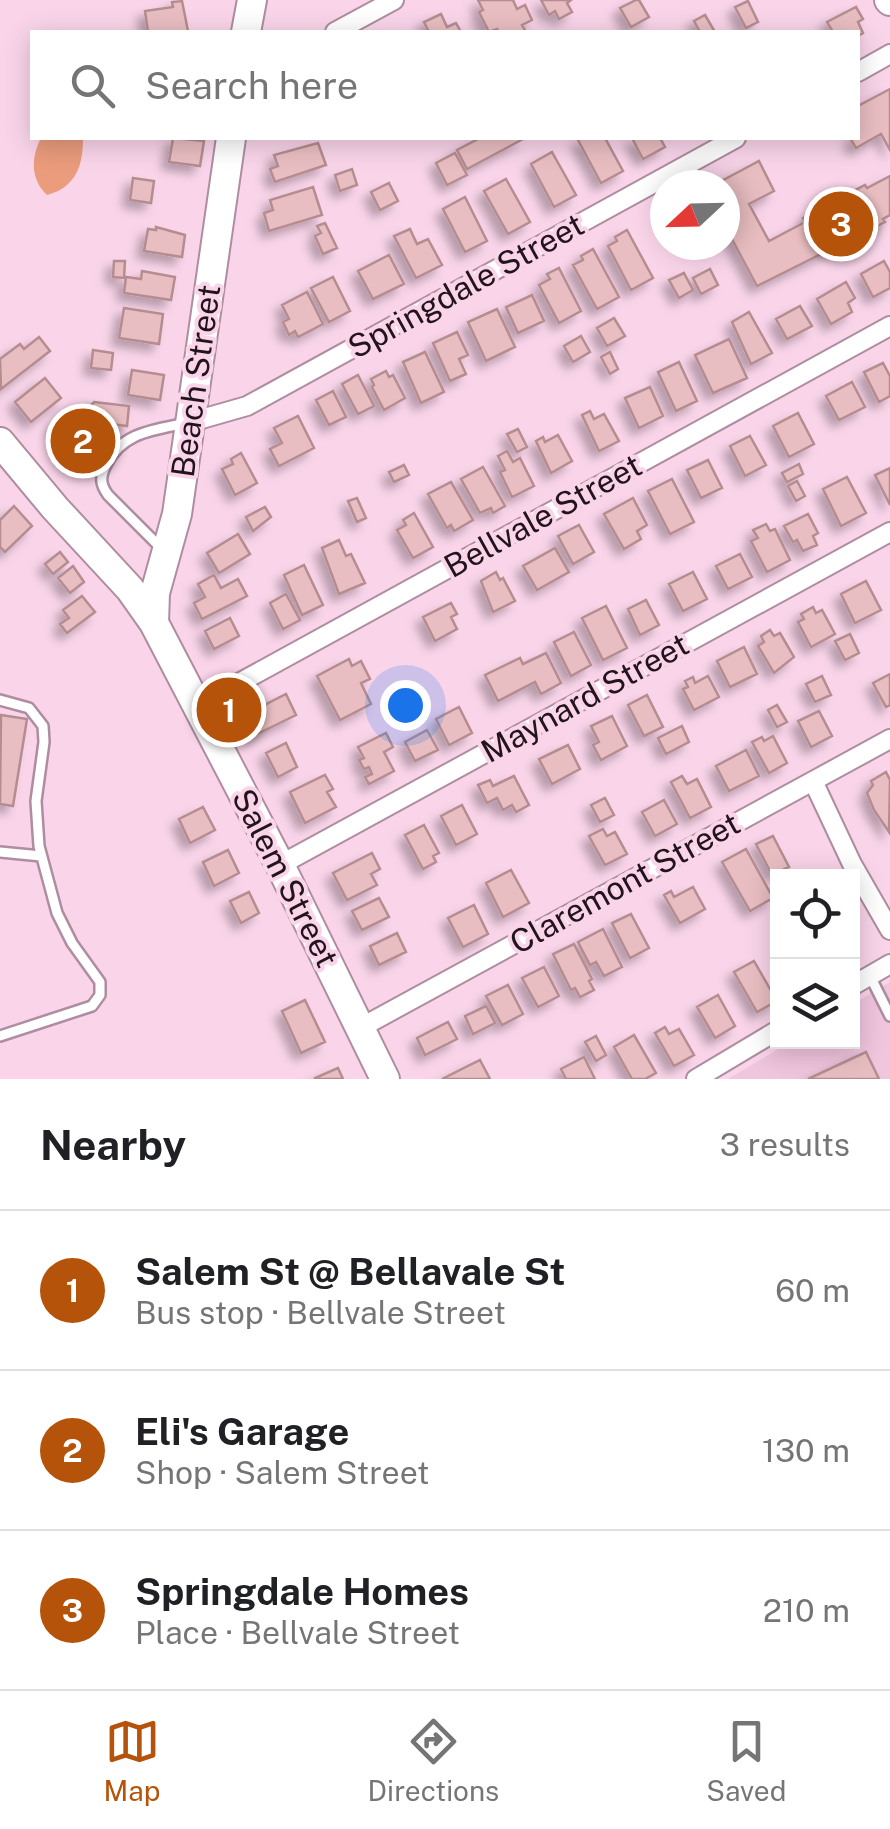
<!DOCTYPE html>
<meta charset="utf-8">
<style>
:root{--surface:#fff;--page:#f6f6f6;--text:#202124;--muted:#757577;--line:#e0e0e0;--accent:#b45309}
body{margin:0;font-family:"Public Sans",sans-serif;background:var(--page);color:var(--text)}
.controls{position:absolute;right:30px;bottom:30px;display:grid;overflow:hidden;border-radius:0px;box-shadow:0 5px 25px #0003}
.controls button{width:90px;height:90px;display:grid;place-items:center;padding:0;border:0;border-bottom:2px solid var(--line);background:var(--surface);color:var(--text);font:50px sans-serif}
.compass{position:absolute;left:650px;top:170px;width:90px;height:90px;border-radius:50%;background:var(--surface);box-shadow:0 5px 25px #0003;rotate:248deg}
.you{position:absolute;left:405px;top:705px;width:35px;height:35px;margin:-25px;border:8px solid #fff;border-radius:50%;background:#1a73e8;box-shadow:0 0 0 15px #1a73e833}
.badge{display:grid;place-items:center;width:65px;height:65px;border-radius:50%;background:var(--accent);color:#fff;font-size:32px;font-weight:700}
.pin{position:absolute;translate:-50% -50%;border:5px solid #fff;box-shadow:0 2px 10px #0006}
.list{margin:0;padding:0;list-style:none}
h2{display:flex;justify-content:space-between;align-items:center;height:130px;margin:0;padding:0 40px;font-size:42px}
h2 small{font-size:32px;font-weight:400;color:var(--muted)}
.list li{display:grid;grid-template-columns:65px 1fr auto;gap:30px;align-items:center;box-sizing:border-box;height:160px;padding:0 40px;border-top:2px solid var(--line)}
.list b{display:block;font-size:38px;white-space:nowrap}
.list p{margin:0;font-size:32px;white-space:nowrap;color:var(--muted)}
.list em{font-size:32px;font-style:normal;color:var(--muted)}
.icon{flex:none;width:55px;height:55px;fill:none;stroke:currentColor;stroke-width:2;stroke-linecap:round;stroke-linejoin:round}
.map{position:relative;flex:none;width:890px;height:1079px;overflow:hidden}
.search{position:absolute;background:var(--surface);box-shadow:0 5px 25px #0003;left:30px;right:30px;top:30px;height:110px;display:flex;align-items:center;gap:25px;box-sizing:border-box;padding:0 35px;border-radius:0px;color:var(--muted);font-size:38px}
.sheet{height:610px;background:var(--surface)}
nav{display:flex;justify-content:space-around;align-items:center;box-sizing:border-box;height:140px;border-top:2px solid var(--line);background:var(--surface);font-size:28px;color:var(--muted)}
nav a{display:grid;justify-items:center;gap:5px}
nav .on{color:var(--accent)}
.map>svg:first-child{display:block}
.built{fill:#f0c5de}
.green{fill:#ea9c7c}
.building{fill:#e9bec2;stroke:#b58d90;stroke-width:2.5;filter:url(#shadow)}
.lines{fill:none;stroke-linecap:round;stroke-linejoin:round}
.lane-casing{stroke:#af8da1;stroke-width:14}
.street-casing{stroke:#af8da1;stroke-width:22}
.secondary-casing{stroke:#af8da1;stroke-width:32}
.lane{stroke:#fff;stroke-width:9}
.street{stroke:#fff;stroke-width:18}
.secondary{stroke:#fff;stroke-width:28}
.labels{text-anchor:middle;stroke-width:8;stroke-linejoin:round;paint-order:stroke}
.street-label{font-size:32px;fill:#21141c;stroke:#fad5ea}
</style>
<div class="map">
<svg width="890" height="1079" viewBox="0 0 890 1079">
<defs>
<filter id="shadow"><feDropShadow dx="-7" dy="7" stdDeviation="5" flood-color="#0004"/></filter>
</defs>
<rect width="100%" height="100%" fill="#fad5ea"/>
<path class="built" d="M890 982V1079H728L790 1042H852L853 1004Z"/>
<path class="green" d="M41 138H83C83 166 76 187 47 195 30 179 31 157 41 138Z"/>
<path class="building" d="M478 0H513L517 9 525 5 532 20 522 25 526 32H499L497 29 489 32 479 12 483 10Z
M541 0H571L567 3 572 12 559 19 555 11 549 15Z
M636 0H639L649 17 631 27 620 8Z
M182 1 188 31 148 32 145 11 173 7 172 2Z
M748 1 758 22 746 28 735 7Z
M856 7 863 19 858 22 863 33 858 36V32H833L827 22Z
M441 14 447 27 456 23 461 32H429L424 22Z
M705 15 715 32H700L694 21Z
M890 89V150L881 134 856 148 850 138H858V106Z
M173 138 204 141 200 166 169 162Z
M480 138H525L467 169 457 150Z
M582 138H605L623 171 601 183 578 140Z
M632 138H660L665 147 643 159Z
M318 143 326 165 275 182 270 169 278 166 274 155Z
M552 152 576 195 554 207 531 164Z
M455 153 467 175 447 185 436 163Z
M759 161 774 191 749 204 769 241 805 222 803 218 865 185 867 188 890 176V215L883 219 885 222 757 286 725 226V185H714Z
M352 169 357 185 340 191 335 175Z
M133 178 154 181 151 203 130 200Z
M506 179 530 222 508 234 484 191Z
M389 183 398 201 380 210 371 192Z
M313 187 322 215 269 231 264 213 273 210 270 200Z
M465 197 487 241 465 252 443 209Z
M325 223 337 248 323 254 315 236 321 233 317 226Z
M156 227 185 235 182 257 144 251 148 229 156 230Z
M410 229 417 244 428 239 442 265 416 278 394 236Z
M627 230 653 278 631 290 608 246 617 241 615 237Z
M593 249 619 297 597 309 573 265 583 260 581 256Z
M389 255 404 284 373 299 358 271Z
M114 261H125L124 278 113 277Z
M884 261 890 272V288L873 297 861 274Z
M559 268 581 311 559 323 539 285 550 279 547 274Z
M710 269 718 285 701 294 693 278Z
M142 271 175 277 171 300 124 293 126 277 141 279Z
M684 273 693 290 679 298 669 280Z
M333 277 350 311 329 322 311 288Z
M846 282 855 298 848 303 852 312 831 324 817 299Z
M307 292 323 324 298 337 295 331 289 335 283 322 289 319 282 305Z
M532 295 544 321 518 333 506 307Z
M800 306 812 326 787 339 776 319Z
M124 308 163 314 159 344 119 338Z
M497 309 515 347 486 361 468 322Z
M749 312 772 353 751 364 732 322Z
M614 318 625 336 607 346 597 328Z
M457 332 468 355 459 359 466 374 450 381 433 343Z
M581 336 590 352 573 362 564 346Z
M39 337 50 351 1 389 0 359 20 344 24 349Z
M729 339 747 378 713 393 695 355Z
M93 350 113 353 111 370 91 368Z
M425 352 444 392 421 403 403 362Z
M610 352 618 369 610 374 601 357Z
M679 362 697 401 676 411 658 372Z
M883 363 890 376V396L879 402 864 372Z
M132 370 164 375 160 400 128 395Z
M386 371 389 377 393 375 405 398 384 410 372 387 374 385 371 379Z
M358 375 374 406 358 414 342 384Z
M45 378 61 398 31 422 15 402Z
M852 382 865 407 839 420 826 396Z
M650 387 663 416 639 428 625 398Z
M333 391 346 417 329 425 316 400Z
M94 402 129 406 127 426 111 424 85 455 54 427 82 406 85 411Z
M590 411 594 419 604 414 619 441 599 451 582 415Z
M798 413 814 444 789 457 773 426Z
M298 416 314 448 279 466 270 449 282 443 274 428Z
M518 429 527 447 517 452 507 434Z
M558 435 572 461 551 473 536 441 543 437 545 442Z
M750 436 766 465 745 476 730 446Z
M507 451 513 462 520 458 534 486 512 497 500 472 505 470 498 456Z
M241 453 257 483 235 495 222 469 233 464 231 459Z
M708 460 722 488 701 498 687 470Z
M799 464 803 474 787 482 782 473Z
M404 465 409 475 394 482 389 472Z
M483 467 505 506 493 513 491 508 480 513 461 479Z
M890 468V505L875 475Z
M847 477 866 513 841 526 823 489Z
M672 479 694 522 670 534 648 491Z
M797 481 805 496 796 501 788 486Z
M451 482 473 520 454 531 451 525 447 528 428 494Z
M357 498 366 518 357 522 348 501Z
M633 498 647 525 637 531 641 539 624 549 604 514Z
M14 506 32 526 5 552 0 547V520Z
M265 507 271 517 253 531 246 517Z
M414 513 433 547 413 558 397 530 406 525 403 520Z
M808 514 818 533 813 536 817 545 803 551 797 540 793 542 784 526Z
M766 524 770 531 775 529 790 560 767 572 751 541 758 538 753 530Z
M579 525 594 552 573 564 558 536Z
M238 534 250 554 219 573 207 553Z
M339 540 346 556 351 554 365 583 339 594 322 548Z
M555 548 569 572 537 590 523 566Z
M60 552 68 562 53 574 45 564Z
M740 554 752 577 728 589 716 566Z
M304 565 323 605 302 615 284 575Z
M73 566 84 582 70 593 58 578Z
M496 572 500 580 503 578 515 601 493 612 481 581Z
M693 572 707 599 683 611 669 584Z
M214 575 221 588 238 579 247 596 202 619 194 603 205 597 198 584Z
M866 581 881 610 855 623 841 594Z
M286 594 300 620 283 629 270 603Z
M82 596 95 612 67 633 60 624 69 618 63 610Z
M646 600 659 625 640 635 628 609Z
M451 603 457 614 451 617 457 629 435 641 423 617Z
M606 606 627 648 603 660 582 618Z
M813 607 816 613 822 610 835 634 811 647 798 622 804 619 801 614Z
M230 618 239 636 214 649 205 631Z
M770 630 774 636 780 633 794 657 774 673 758 646 764 642 761 636Z
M574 632 591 665 571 676 554 642Z
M850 634 859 653 845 660 835 641Z
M744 647 757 674 730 687 717 661Z
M546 653 561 683 541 694 535 682 498 701 485 675 520 658 523 664Z
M349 659 352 666 361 661 370 679 361 683 371 704 340 720 317 676Z
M890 674V705L886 707 873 683Z
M708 676 719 697 694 710 683 689 688 687 685 681 693 677 695 683Z
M822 676 831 695 815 702 806 684Z
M286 694 296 715 253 736 243 716Z
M647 695 663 727 644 736 628 705Z
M777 705 787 722 777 727 768 710Z
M459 707 472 733 449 745 436 719Z
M819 711 832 736 811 747 798 721Z
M1 715 27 719 13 806 0 804Z
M612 716 627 746 601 760 593 745 599 742 591 726Z
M682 726 689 742 666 754 658 738Z
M427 730 438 750 415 761 405 742Z
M386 733 393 747 384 752 394 771 369 784 365 777 372 774 369 767 364 769 359 760 364 758 358 747Z
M773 736 787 763 769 773 752 742 762 737 764 741Z
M286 743 297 767 278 777 266 753Z
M568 745 580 769 552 784 539 759Z
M746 750 759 776 729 791 716 766Z
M886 772 890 780 889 832 874 810 867 793 873 785 871 781Z
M325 775 333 789 327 792 336 807 305 823 290 792Z
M514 776 529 805 516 812 512 805 503 810 497 798 487 803 478 785 490 780 493 786Z
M682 776 687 784 697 779 711 807 690 818 671 782Z
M605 798 614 815 600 822 591 805Z
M664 800 677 824 655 836 642 812Z
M462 805 477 834 456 845 441 816Z
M203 807 215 830 190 843 179 819Z
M424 825 439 853 433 856 436 862 423 869 405 835Z
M603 829 607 836 615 832 627 854 605 865 589 836Z
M773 836 789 867 772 875 756 844Z
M746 849 773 898 750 911 722 862Z
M228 850 239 873 214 886 203 862Z
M372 853 380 869 371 874 377 885 347 900 333 873Z
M511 870 529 903 503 917 486 883Z
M693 887 705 909 680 923 664 895 671 891 674 897Z
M249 892 259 913 241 923 230 901Z
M379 898 389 917 362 930 352 911Z
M474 905 488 934 463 947 448 918Z
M631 914 649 948 630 958 612 923Z
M603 929 622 967 604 976 596 962 590 965 578 942Z
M397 933 406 952 379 965 370 946Z
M574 944 592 979 589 981 594 990 580 997 575 988 571 990 553 954Z
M754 961 777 1001 757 1012 734 972Z
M544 967 559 996 538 1007 522 978Z
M508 985 523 1014 502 1025 486 996Z
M718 995 735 1026 715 1038 697 1007Z
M305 1000 325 1042 301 1053 282 1011Z
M486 1006 495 1023 473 1034 465 1016Z
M448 1022 457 1039 425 1055 417 1038Z
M665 1027 669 1034 679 1029 694 1055 674 1066 655 1033Z
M634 1035 656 1073 645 1079H632L614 1047Z
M596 1036 606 1055 596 1061 585 1042Z
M866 1052 879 1079H808Z
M584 1057 595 1079H566L561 1069Z
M480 1060 490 1079H442Z
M338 1068 343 1079H315V1078Z"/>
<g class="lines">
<g class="lane-casing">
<path id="lane" d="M161 548 108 495C100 484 100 477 106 465 122 432 154 430 187 423
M0 700 29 708 43 726 44 742 36 801 39 846 57 913 72 943 100 982V995L92 1006 0 1036
M0 852 41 856
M870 976 890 1016"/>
</g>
<g class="street-casing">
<path id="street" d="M335 32 394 0
M858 72 890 54
M191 422 247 406 736 138
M197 706 890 326
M813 781 852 864 890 930
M280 865 890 532
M852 986 890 964
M360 1028 890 739
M696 1079 778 1030"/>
</g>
<g class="secondary-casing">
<path id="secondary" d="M889 0 890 1
M246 32 252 0
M0 442 55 508 130 589 154 623 280 865 385 1079
M154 623 155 593 177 514 231 138"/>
</g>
<use href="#lane" class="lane"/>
<use href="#street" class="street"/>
<use href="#secondary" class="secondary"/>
</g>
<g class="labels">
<g class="street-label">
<text transform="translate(466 286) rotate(-29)" y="11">Springdale Street</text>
<text transform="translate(196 381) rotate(-82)" y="11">Beach Street</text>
<text transform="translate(543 516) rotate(-29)" y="11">Bellvale Street</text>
<text transform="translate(585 698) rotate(-29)" y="11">Maynard Street</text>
<text transform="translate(285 878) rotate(63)" y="11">Salem Street</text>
<text transform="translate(625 883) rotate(-29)" y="11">Claremont Street</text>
</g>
</g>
</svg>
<div class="controls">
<button><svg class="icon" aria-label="locate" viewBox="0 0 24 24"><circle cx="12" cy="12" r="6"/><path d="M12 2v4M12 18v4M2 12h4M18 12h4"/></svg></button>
<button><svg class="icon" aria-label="layers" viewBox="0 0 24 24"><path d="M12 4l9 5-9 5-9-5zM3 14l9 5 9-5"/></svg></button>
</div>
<svg class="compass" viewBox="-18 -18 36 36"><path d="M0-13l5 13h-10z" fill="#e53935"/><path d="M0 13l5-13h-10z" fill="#757577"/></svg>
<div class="you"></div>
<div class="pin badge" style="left:229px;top:710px">1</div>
<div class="pin badge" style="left:83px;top:441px">2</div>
<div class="pin badge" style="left:841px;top:224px">3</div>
<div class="search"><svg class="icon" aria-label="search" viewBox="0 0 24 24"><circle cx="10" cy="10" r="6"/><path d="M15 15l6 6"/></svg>Search here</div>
</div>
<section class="sheet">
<h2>Nearby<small>3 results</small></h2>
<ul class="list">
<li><span class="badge">1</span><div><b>Salem St @ Bellavale St</b><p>Bus stop · Bellvale Street</p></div><em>60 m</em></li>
<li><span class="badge">2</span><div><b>Eli's Garage</b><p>Shop · Salem Street</p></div><em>130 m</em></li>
<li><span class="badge">3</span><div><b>Springdale Homes</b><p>Place · Bellvale Street</p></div><em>210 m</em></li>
</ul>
</section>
<nav>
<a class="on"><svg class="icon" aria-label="map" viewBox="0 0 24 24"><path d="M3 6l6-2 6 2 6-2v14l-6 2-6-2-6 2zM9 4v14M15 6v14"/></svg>Map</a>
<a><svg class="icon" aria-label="directions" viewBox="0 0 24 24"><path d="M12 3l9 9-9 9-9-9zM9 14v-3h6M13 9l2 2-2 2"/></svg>Directions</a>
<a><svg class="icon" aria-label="saved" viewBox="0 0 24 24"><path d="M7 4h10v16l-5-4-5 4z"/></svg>Saved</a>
</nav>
